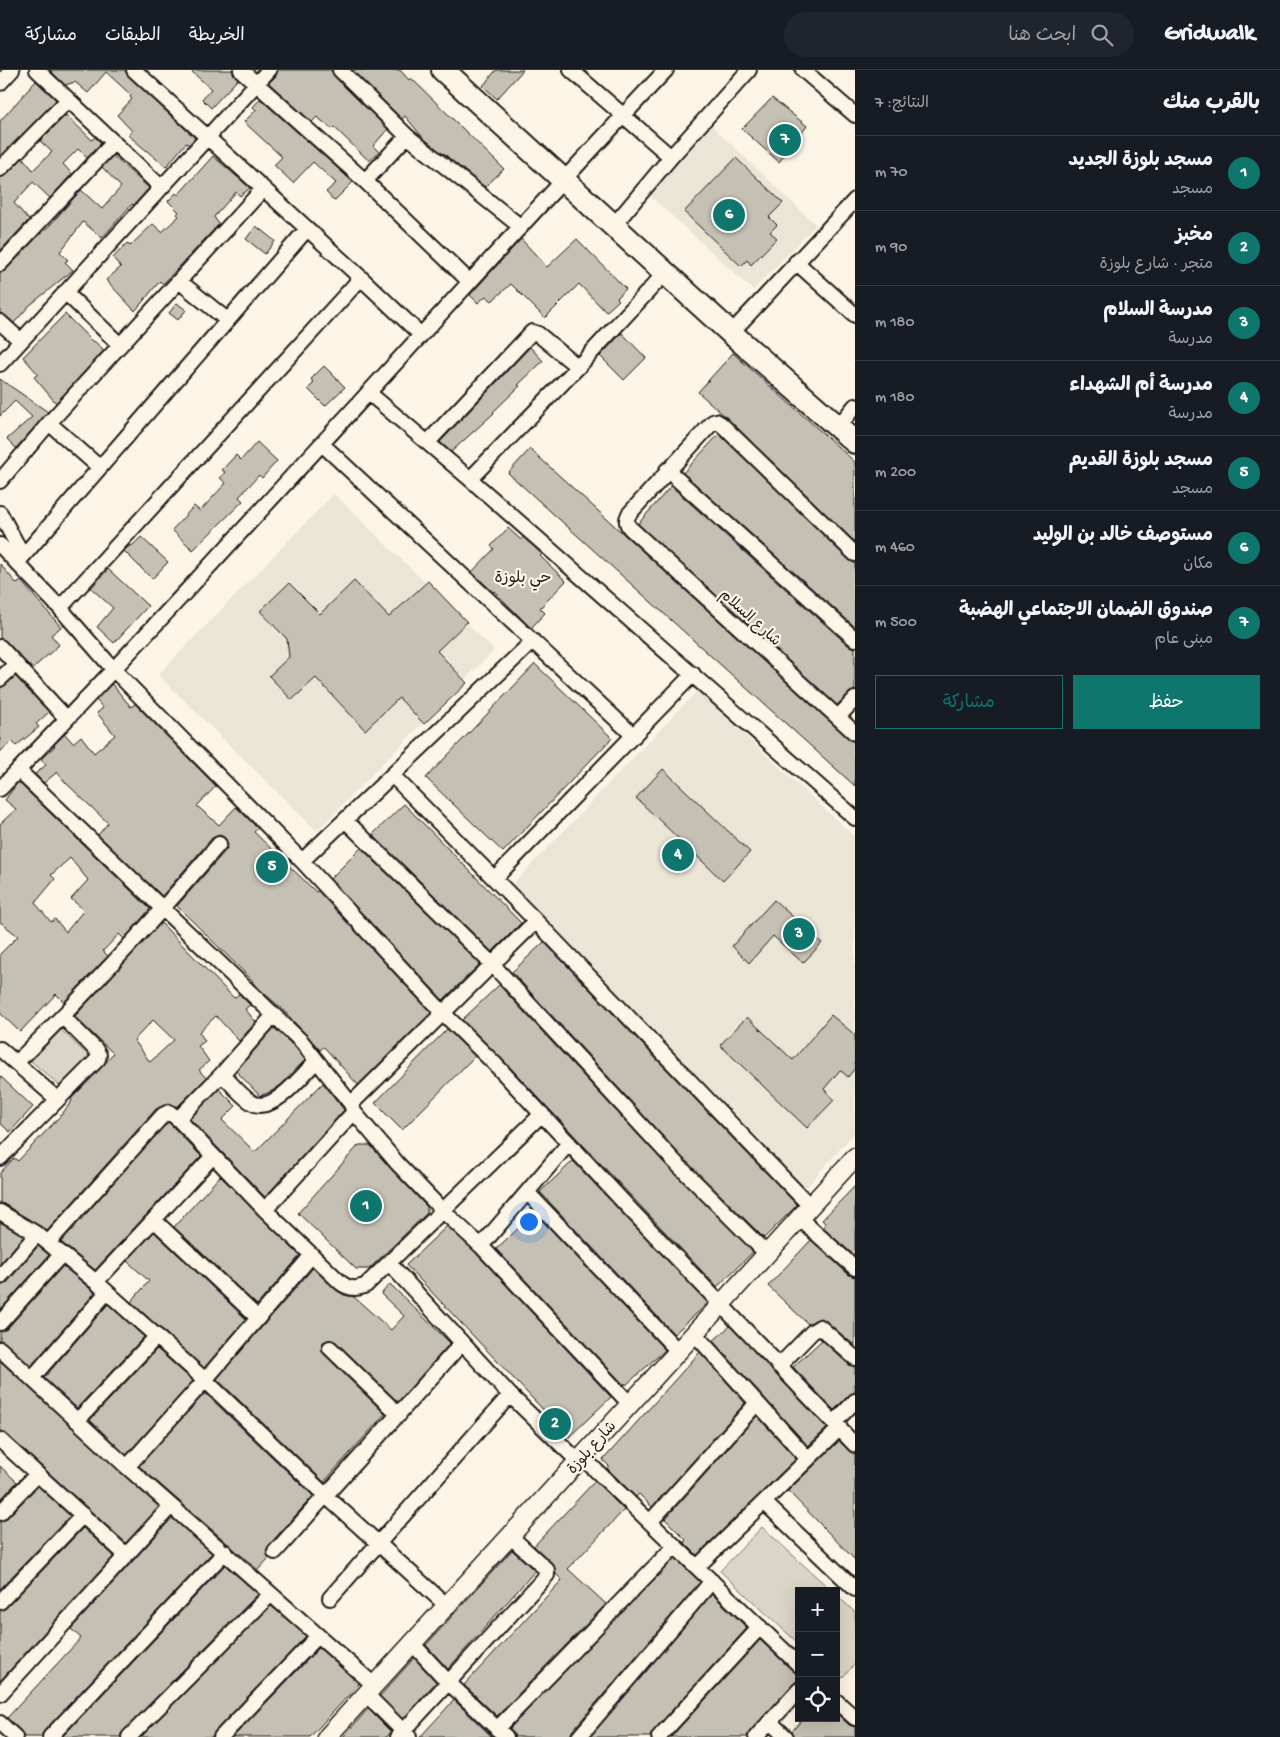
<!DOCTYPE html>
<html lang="ar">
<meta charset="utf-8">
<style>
:root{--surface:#171b24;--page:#20242c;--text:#f1f3f6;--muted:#9ea1a6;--line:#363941;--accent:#0f766e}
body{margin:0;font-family:"Gochi Hand","Playpen Sans Arabic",sans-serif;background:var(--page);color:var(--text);direction:rtl}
.controls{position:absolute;right:15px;bottom:15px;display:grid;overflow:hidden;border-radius:0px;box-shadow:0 5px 20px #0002}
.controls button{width:45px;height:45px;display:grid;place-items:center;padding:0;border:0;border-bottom:1px solid var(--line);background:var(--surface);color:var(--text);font:25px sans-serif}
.you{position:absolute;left:528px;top:1151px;width:18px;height:18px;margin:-12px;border:4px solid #fff;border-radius:50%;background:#1a73e8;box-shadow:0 0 0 8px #1a73e833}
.badge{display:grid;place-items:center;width:32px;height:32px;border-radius:50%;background:var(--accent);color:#fff;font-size:16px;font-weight:700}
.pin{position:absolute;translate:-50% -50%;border:2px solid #fff;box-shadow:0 1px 5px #0006}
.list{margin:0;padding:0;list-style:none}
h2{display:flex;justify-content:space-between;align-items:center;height:65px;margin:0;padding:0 20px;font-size:21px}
h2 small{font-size:16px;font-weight:400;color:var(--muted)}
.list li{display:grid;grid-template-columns:32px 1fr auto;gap:15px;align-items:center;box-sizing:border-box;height:75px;padding:0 20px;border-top:1px solid var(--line)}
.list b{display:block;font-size:19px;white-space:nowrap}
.list p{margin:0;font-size:16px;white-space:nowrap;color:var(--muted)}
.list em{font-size:16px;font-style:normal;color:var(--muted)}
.actions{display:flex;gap:10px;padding:15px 20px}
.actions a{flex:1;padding:11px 0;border:1px solid var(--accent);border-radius:0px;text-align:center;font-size:18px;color:var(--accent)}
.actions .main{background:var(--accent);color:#fff}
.icon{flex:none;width:28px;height:28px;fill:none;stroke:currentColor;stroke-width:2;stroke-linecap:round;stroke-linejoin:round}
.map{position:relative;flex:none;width:855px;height:1667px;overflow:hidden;direction:ltr}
header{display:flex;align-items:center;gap:30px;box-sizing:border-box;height:70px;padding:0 25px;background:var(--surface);border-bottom:1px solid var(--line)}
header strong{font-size:24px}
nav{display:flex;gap:28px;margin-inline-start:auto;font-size:18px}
.search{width:350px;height:45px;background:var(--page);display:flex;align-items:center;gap:12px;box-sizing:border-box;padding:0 18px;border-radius:28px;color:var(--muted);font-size:19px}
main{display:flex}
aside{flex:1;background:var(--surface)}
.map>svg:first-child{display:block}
.built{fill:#ebe5d6}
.green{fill:#dbd5c8;stroke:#7c7872}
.building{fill:#c4c0b3;stroke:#1c1c1c;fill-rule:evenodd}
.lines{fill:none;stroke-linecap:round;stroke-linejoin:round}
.minor-casing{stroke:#1c1c1c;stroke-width:18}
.tertiary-casing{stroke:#1c1c1c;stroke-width:21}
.primary-casing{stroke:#1c1c1c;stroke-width:26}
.minor{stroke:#fcf5e5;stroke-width:14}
.tertiary{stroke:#fcf5e5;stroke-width:18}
.primary{stroke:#fcf5e5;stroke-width:22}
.labels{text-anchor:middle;stroke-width:4.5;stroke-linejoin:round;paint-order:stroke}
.street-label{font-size:15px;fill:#1c1c1c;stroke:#fcf5e5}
.neighbourhood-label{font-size:16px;fill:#1c1c1c;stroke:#fcf5e5}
</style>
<header>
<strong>Gridwalk</strong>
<div class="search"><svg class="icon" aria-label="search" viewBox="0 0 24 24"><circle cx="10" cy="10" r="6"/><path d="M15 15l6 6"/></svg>ابحث هنا</div>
<nav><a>الخريطة</a><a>الطبقات</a><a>مشاركة</a></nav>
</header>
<main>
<aside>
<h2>بالقرب منك<small>النتائج: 7</small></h2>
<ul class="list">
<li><span class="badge">1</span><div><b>مسجد بلوزة الجديد</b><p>مسجد</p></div><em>70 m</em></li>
<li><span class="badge">2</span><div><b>مخبز</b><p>متجر · شارع بلوزة</p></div><em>90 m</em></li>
<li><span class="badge">3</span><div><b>مدرسة السلام</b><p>مدرسة</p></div><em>180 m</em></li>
<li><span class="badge">4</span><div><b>مدرسة أم الشهداء</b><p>مدرسة</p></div><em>180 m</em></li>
<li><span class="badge">5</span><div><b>مسجد بلوزة القديم</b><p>مسجد</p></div><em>200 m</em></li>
<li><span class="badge">6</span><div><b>مستوصف خالد بن الوليد</b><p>مكان</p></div><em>460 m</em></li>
<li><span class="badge">7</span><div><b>صندوق الضمان الاجتماعي الهضبة</b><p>مبنى عام</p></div><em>500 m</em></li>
</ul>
<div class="actions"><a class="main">حفظ</a><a>مشاركة</a></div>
</aside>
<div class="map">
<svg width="855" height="1667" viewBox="0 0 855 1667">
<rect width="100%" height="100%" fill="#fcf5e5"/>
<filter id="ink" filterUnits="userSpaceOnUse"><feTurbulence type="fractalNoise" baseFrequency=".02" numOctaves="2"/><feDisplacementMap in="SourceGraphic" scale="10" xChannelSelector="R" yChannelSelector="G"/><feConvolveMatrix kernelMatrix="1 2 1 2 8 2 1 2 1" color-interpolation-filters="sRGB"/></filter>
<g filter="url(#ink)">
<path class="built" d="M711 55 816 155 753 220 649 125Z
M334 424 494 580 317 761 158 605Z
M697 621 855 767V1062L806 1118 513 814Z"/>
<path class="green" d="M61 960 89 986 60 1016 31 991Z
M762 1457 832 1521H799V1574L720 1501Z
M836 1525 855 1542V1594L839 1611 836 1609Z"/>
<path class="building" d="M50 0H125L128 6 195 68 189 75 186 73 166 97 128 65 132 61 117 45 132 29 130 27 131 25 106 2 88 23 75 12 65 15Z
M190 0H232L233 3 238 9 211 38 202 29 211 19Z
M278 0H331L334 6 388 59 373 76 379 82 369 91 334 57 332 59 317 47 312 52 269 13 276 6Z
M352 0H400L409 10 411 8 504 99 485 117 451 90 444 83 443 84 424 69 405 46 402 49Z
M496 0H523L497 29 483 16Z
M36 11 56 30 0 87V51Z
M772 28 807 56 779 92 742 59Z
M260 29 353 112 334 131 326 122 336 113 313 92 293 113 274 95 282 87 244 52 256 40 253 37Z
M66 45 92 70 95 67 101 73 87 88 78 79 63 94 72 104 50 128 33 112 14 133 29 150 0 181V108L6 105 23 88 33 100 52 82 40 71Z
M113 86 149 118 134 135 132 134 102 168 83 152 60 182 68 190 65 192 73 200 29 236 14 253 6 246 0 243V203L6 200 41 163 42 164 81 120 102 139 121 117 102 97Z
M213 86 250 118 240 126 236 122 214 147 219 154 163 214 160 211 135 241 106 210 121 197 113 188 127 173 130 176 153 154 162 162 179 146 177 144 179 142 168 131 176 123 178 125Z
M736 88 783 133 769 147 777 155 770 162 777 168 751 195 747 190 741 196 684 142Z
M256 156 275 171 265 184 246 169Z
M521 169 547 197 577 169 626 219 617 228 619 230 606 242 579 214 545 248 511 214 492 231 486 226 478 233 470 225Z
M177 233 186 240 178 250 169 243Z
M65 244 93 272 94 271 104 280 56 333 34 307 38 304 23 287Z
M622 263 646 288 624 310 600 286Z
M530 277 543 291 518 315 520 316 493 342 494 343 451 382 440 372Z
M733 283 855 392V472L727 348 698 322Z
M324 296 345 317 325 336 308 319 314 313 311 309Z
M0 309 48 342 16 378 7 369 32 347 15 331 0 346Z
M719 364 849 490 855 493V557L683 403Z
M257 372 277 391 262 408 259 405 239 427 243 431 193 480 172 460 194 436 200 441 226 413 220 408 225 402 222 400 236 385 241 390Z
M530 379 849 669 855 672V716L508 403Z
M671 416 849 576 855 578V620L849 623 837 635 638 454Z
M508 458 521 470 523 467 542 484 540 486 566 511 540 538 545 543 531 558 494 521 493 522 472 502 494 479 491 476Z
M141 467 168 492 152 509 124 481 128 477 133 475Z
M0 494 17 514 21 511 61 557 51 565 59 575 32 599 6 571 0 568Z
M108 499 148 536 114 573 97 557 113 538 91 518Z
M354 511 389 547 428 511 467 552 437 581 467 613 424 654 399 628 365 660 316 608 292 630 269 606 289 587 287 569 260 541 289 513 320 544Z
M535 594 612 668 503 782 426 708Z
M15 606 49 642 36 654 39 657 16 676 12 671 0 682V618L6 615Z
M112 614 131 637 135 634 216 716 197 736 219 755 236 737 258 758 254 762 316 822 318 821 431 943 358 1015 324 977 320 980 284 941 252 912 253 911 177 836 226 780 228 775 225 768 220 765 212 768 162 826 98 765 108 753 66 713 57 702 44 713 35 704 46 695 41 689 55 676 54 675 65 664 73 673 81 666 94 683 115 665 97 643 103 638 96 630Z
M663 699 750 782 723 811 636 728Z
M18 712 150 839 124 869 119 864 103 881 108 886 64 932 56 924 20 962 0 943V884L18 866 0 852V754L16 739 5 730ZM70 788 88 810 71 829 84 840 66 862 55 849 51 852 35 833 55 809 51 805Z
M404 734 521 853 492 882 374 766 373 764Z
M361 778 480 894 443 930 330 809Z
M774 830 822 873 803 893 773 866 749 893 732 876Z
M161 853 234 928 239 924 250 935 245 939 256 952 239 971 216 946 199 962 205 971 198 976 209 991 199 1000 206 1008 177 1037 169 1033 156 1039 47 1161 4 1134 0 1133V1103L14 1088 18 1091 62 1044 72 1031 71 1029 104 995 113 983 75 947 76 945ZM153 950 174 970 150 992 134 970Z
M544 872 797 1135 764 1168 681 1086 512 902Z
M499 915 669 1098 753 1182 717 1217 502 989 462 950Z
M831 945 855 965V998L848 1007 840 1000 824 1019 834 1030 807 1058 720 975 747 947 793 990Z
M274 958 296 978 305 990 281 1015 272 1021 260 1026 236 1001Z
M447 959 475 986 402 1060 375 1033Z
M0 1006 33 1037 10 1062 0 1053Z
M323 1013 344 1040 265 1127 190 1049 219 1019 236 1036 222 1050 255 1082Z
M168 1052 201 1086 95 1200 61 1172Z
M359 1075H370L391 1099 427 1137V1143L369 1199H356L298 1143Z
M573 1091 708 1233 674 1264 540 1122Z
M220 1106 300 1186 257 1235 174 1157Z
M855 1116V1186L823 1158 826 1154 822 1150Z
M535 1143 665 1280 626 1315 625 1313 624 1315 496 1179Z
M0 1152 24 1166 0 1194Z
M447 1156 475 1182 611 1327 569 1367 406 1195Z
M154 1162 246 1249 204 1298 131 1232 149 1211 127 1191Z
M811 1170 849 1205 855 1207V1276L825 1250 820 1248 808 1254 768 1216Z
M38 1176 49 1185 0 1240V1216L7 1213Z
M63 1196 95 1223 31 1296 6 1273 0 1270V1262L7 1259Z
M313 1198 336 1220 344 1225 354 1227 391 1260 404 1246 381 1224 390 1214 450 1273 398 1332 336 1272 328 1270 323 1272 322 1280 324 1284 385 1344 324 1412 217 1309Z
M108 1234 144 1267 77 1338 44 1308Z
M730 1256 827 1358 808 1376 713 1271Z
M822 1270 849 1295 855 1297V1322L849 1325 834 1340 793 1297Z
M157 1279 193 1311 126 1385 90 1350Z
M700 1282 745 1333 652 1437 639 1424 636 1427 607 1398 609 1396 603 1390Z
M0 1291 159 1437 126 1473 6 1364 0 1361Z
M205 1323 313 1426 268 1476 266 1481 269 1488 258 1500 139 1396Z
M757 1346 796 1389 697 1485 684 1472 686 1470 665 1449Z
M839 1371 849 1381 855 1384V1490L788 1421Z
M0 1396 17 1412 0 1430Z
M595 1411 624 1440 568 1499 606 1534 497 1646 464 1615 562 1510 556 1504 553 1494 534 1476Z
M38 1416 70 1446 0 1519V1452L6 1449Z
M172 1448 212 1483 44 1661 41 1667H24L21 1661 7 1648 81 1568 71 1559Z
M83 1458 114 1486 0 1611V1541L6 1538Z
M512 1480 535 1501 448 1599 426 1575Z
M675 1488 700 1512 572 1661 570 1667H515L510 1658Z
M225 1495 258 1524 123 1661 120 1667H62Z
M712 1524 747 1558 653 1661 650 1667H590Z
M271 1536 306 1566 215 1661 212 1667H141Z
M760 1570 793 1601 799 1604V1608L750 1661 747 1667H671Z
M319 1578 359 1614 310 1667H233Z
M414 1588 436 1612 403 1649 380 1626Z
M454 1630 491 1666 493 1667H420Z
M368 1639 391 1662 390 1663 387 1667H343Z
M836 1643 849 1655 855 1657V1667H795L792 1661 804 1648H836Z"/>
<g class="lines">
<g class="minor-casing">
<path id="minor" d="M37 0 161 117
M134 0 361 208 421 265
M241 0 365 111 469 211
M340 0 407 66 521 157
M571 0 671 87
M803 0 855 45
M0 13 12 0
M0 99 68 30
M365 111 407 66
M614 155 671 87 749 0
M796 192 855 245
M0 194 114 72
M179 211 227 250
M65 222 120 275
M0 252 21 271
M731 263 855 130
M0 294 269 0
M369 323 470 409 855 748
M49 353 99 397
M838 357 855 336
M428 372 532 262 538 264 578 297
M322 374 634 666
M667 400 855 569
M470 409 578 297 666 202
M0 411 49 353 263 119
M0 443 23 486
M0 475 17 493 307 159
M855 484 721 354 716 351 713 352 629 444C626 450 626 453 630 458L855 663
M17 493 60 538 114 600 302 791 442 942 496 995 630 1139 855 1375
M60 538 361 208
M0 577 67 649
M0 609 16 594
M838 647 855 629
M18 700 302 972 351 1034
M392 705 536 851 810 1136
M0 719C226 484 442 238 666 0
M346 751 492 894 675 1092 767 1184
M302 791 533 571
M495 808 693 604
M0 979 57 1029
M16 993C87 923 154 850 219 774
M222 1004C231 1013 240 1025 251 1032 271 1046 303 1005 316 991
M354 1042 397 1093 443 1141 481 1176 630 1334
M178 1049 222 1004 274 945
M0 1088 98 989 99 985 96 980 63 947
M527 1122 678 1281
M265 1140 354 1042 351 1034 536 851
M0 1142 37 1164 96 1212 205 1310 326 1426 446 1535
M799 1148 855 1198
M154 1150 258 1248
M48 1173 163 1045 169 1042 178 1049 265 1140 341 1213C349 1219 356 1220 366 1215L542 1044
M481 1176 569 1073
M389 1193 510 1325 578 1391
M0 1207 37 1164
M96 1212 213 1086
M0 1253 62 1184
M694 1263 808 1389
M330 1278 399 1345
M0 1279 127 1397 374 1615
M779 1296 812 1262 820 1257 855 1288
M32 1308 107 1222
M77 1351 157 1266
M834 1353 855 1331
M0 1370 126 1485
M582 1387 799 1595
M127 1397 205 1310 312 1185
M764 1432 855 1519
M0 1443 37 1404
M650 1452 757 1333
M275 1482 462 1273
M697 1497 840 1358
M330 1528 510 1325
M0 1532 83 1445
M412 1573 448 1612 506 1667
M0 1624 171 1436
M366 1624 409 1667
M836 1631 855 1648
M770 1652 786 1667
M0 1653 15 1667
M497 1659 675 1476
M50 1667 225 1482
M129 1667 271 1524
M221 1667 318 1566
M398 1667 547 1505V1500L510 1466
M579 1667 712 1511
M659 1667 760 1557
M756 1667 799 1620"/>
</g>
<g class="tertiary-casing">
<path id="tertiary" d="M327 1667 855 1087"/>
</g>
<g class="primary-casing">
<path id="primary" d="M443 0 731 263 855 372"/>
</g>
<use href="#minor" class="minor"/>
<use href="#tertiary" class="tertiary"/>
<use href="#primary" class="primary"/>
</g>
</g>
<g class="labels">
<g class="street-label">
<text transform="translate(751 547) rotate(42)" y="5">شارع السلام</text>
<text transform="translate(591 1377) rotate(-48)" y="5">شارع بلوزة</text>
</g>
<g class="neighbourhood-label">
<text x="523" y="512">حي بلوزة</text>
</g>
</g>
</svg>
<div class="controls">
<button>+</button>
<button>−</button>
<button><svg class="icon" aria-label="locate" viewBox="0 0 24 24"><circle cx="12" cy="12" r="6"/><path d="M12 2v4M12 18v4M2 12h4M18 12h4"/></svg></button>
</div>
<div class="you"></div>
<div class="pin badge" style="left:366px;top:1136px">1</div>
<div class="pin badge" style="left:555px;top:1354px">2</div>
<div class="pin badge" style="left:799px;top:864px">3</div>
<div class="pin badge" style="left:678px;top:785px">4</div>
<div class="pin badge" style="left:272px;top:797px">5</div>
<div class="pin badge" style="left:729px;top:145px">6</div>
<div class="pin badge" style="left:785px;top:70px">7</div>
</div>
</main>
